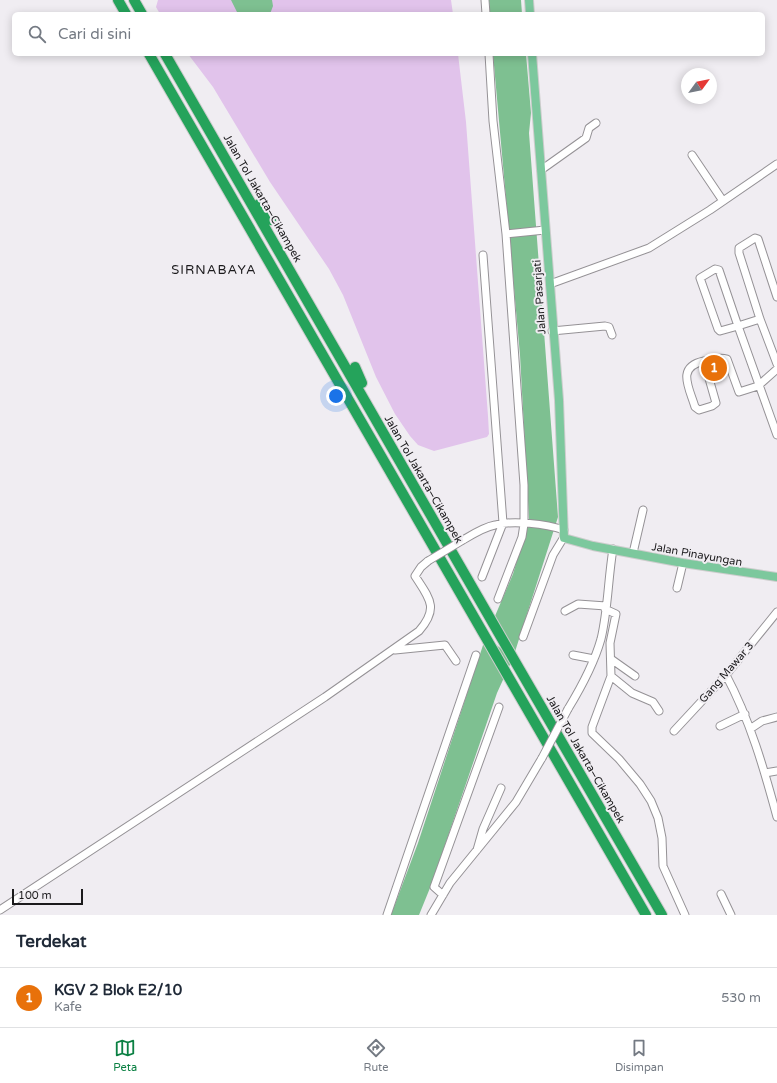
<!DOCTYPE html>
<html lang="id">
<meta charset="utf-8">
<style>
:root{--surface:#fff;--page:#f2f2f3;--text:#1f2937;--muted:#747a83;--line:#e0e1e3;--accent:#0b8043}
body{margin:0;font-family:"Varela Round",sans-serif;background:var(--page);color:var(--text)}
.compass{position:absolute;left:681px;top:68px;width:36px;height:36px;border-radius:50%;background:var(--surface);box-shadow:0 2px 10px #0003;rotate:57deg}
.scale{position:absolute;left:12px;bottom:10px;width:71px;box-sizing:border-box;padding-left:4px;border:2px solid #1b1a1c;border-top:0;font-size:11px;line-height:14px;white-space:nowrap;color:#1b1a1c;-webkit-text-stroke:3px #f0edf2;paint-order:stroke}
.you{position:absolute;left:336px;top:396px;width:14px;height:14px;margin:-10px;border:3px solid #fff;border-radius:50%;background:#1a73e8;box-shadow:0 0 0 6px #1a73e833}
.badge{display:grid;place-items:center;width:26px;height:26px;border-radius:50%;background:var(--accent);color:#fff;font-size:13px;font-weight:700}
.pin{position:absolute;translate:-50% -50%;border:2px solid #fff;box-shadow:0 1px 4px #0006}
.list{margin:0;padding:0;list-style:none}
h2{display:flex;justify-content:space-between;align-items:center;height:52px;margin:0;padding:0 16px;font-size:17px}
h2 small{font-size:13px;font-weight:400;color:var(--muted)}
.list li{display:grid;grid-template-columns:26px 1fr auto;gap:12px;align-items:center;box-sizing:border-box;height:60px;padding:0 16px;border-top:1px solid var(--line)}
.list b{display:block;font-size:15px;white-space:nowrap}
.list p{margin:0;font-size:13px;white-space:nowrap;color:var(--muted)}
.list em{font-size:13px;font-style:normal;color:var(--muted)}
.icon{flex:none;width:22px;height:22px;fill:none;stroke:currentColor;stroke-width:2;stroke-linecap:round;stroke-linejoin:round}
.map{position:relative;flex:none;width:777px;height:915px;overflow:hidden}
.search{position:absolute;background:var(--surface);box-shadow:0 2px 10px #0003;left:12px;right:12px;top:12px;height:44px;display:flex;align-items:center;gap:10px;box-sizing:border-box;padding:0 14px;border-radius:6px;color:var(--muted);font-size:15px}
.sheet{height:112px;background:var(--surface)}
nav{display:flex;justify-content:space-around;align-items:center;box-sizing:border-box;height:56px;border-top:1px solid var(--line);background:var(--surface);font-size:11px;color:var(--muted)}
nav a{display:grid;justify-items:center;gap:2px}
nav .on{color:var(--accent)}
.map>svg:first-child{display:block}
.green{fill:#e1c3eb}
.water{fill:#7ec091}
.lines{fill:none;stroke-linecap:round;stroke-linejoin:round}
.minor-casing{stroke:#959296;stroke-width:9}
.major-casing{stroke:#cdcdcd;stroke-width:10}
.highway-casing{stroke:#cdcdcd;stroke-width:12}
.minor{stroke:#fff;stroke-width:7}
.major{stroke:#7cc89d;stroke-width:8}
.highway{stroke:#25a35b;stroke-width:10}
.minor-bridge-casing{stroke:#959296;stroke-width:9;stroke-linecap:butt}
.minor-bridge{stroke:#fff;stroke-width:7}
.labels{text-anchor:middle;stroke-width:4;stroke-linejoin:round;paint-order:stroke}
.street-label{font-size:11px;fill:#1b1a1c;stroke:#f0edf2}
.quarter-label{font-size:13px;letter-spacing:1px;fill:#1b1a1c;stroke:#f0edf2}
</style>
<div class="map">
<svg width="777" height="915" viewBox="0 0 777 915">
<rect width="100%" height="100%" fill="#f0edf2"/>
<path class="green" d="M158 0H451L453 14H160L156 7Z
M188 54H458L466 122 488 416 489 434 487 437 434 451 418 445 410 436 395 414 376 377 343 295 329 269 270 182 213 87Z"/>
<path class="water" d="M231 0H272L273 6 270 14H238Z
M489 0H521L522 14H490Z
M493 54H526L531 113 529 133 558 517 513 658 497 693 432 883 419 915H391L418 843 486 636 511 657 492 623 513 574 529 519 520 355Z"/>
<g class="lines">
<g class="minor-casing">
<path id="minor" d="M485 0 486 14
M489 54 493 121 506 234 524 485V524L522 537 498 599
M692 155 723 201
M541 170 586 138 589 128 596 123
M506 234 545 230
M550 284 649 248 710 210 777 164
M777 297 758 239 755 238 739 248V253L760 319 777 364
M760 319 738 326 719 270 715 269 700 278 718 329 720 331 738 326 777 435
M552 331 605 326 609 327 612 335
M704 361 716 403 712 406 699 410 695 407C689 387 676 367 704 361 711 359 720 357 727 359L739 392 758 386 777 369
M463 540C473 534 484 527 495 525 513 520 546 524 564 530
M633 553 643 510
M482 577 503 523 483 255
M677 588 683 563
M605 609 616 614 610 643 611 676 592 727V733L619 759 640 784 651 801 658 818 662 838 663 866 685 915
M565 611 578 604 606 606
M523 637 553 555 564 537
M395 650 445 645 456 661
M573 655 594 659
M611 659 635 676
M726 675C750 720 764 769 777 817
M611 676 632 693 653 702 659 711
M568 709C582 686 594 664 601 639 608 610 608 579 613 549
M720 726 745 714
M750 729 762 721 777 717
M674 731 726 675 777 612
M765 773 777 771
M477 850 483 829 501 788
M721 894 731 915
M443 895 434 887 499 707
M0 910 325 697 419 631C439 608 430 599 415 576L421 567 428 561
M387 915 476 655
M431 915 450 883 516 802 542 758"/>
</g>
<g class="major-casing">
<path id="major" d="M529 0 530 14
M532 54 559 400 564 538 593 546 683 563 777 577"/>
</g>
<g class="highway-casing">
<path id="highway" d="M118 0 126 14
M134 0 142 14
M149 54 646 915
M165 54 513 658 662 915
M259 204 271 220
M355 367 362 383"/>
</g>
<use href="#minor" class="minor"/>
<use href="#major" class="major"/>
<use href="#highway" class="highway"/>
<g class="minor-bridge-casing">
<path id="minor-bridge" d="M428 561 463 540
M542 758 568 709"/>
</g>
<use href="#minor-bridge" class="minor-bridge"/>
</g>
<g class="labels">
<g class="street-label">
<text transform="translate(263 198) rotate(60)" y="4">Jalan Tol Jakarta–Cikampek</text>
<text transform="translate(539 297) rotate(-94)" y="4">Jalan Pasarjati</text>
<text transform="translate(424 479) rotate(60)" y="4">Jalan Tol Jakarta–Cikampek</text>
<text transform="translate(697 554) rotate(10)" y="4">Jalan Pinayungan</text>
<text transform="translate(726 672) rotate(-49)" y="4">Gang Mawar 3</text>
<text transform="translate(586 759) rotate(60)" y="4">Jalan Tol Jakarta–Cikampek</text>
</g>
<g class="quarter-label">
<text x="214" y="274">SIRNABAYA</text>
</g>
</g>
</svg>
<svg class="compass" viewBox="-18 -18 36 36"><path d="M0-13l5 13h-10z" fill="#e53935"/><path d="M0 13l5-13h-10z" fill="#747a83"/></svg>
<div class="scale">100 m</div>
<div class="you"></div>
<div class="pin badge" style="left:714px;top:368px;background:#e8710a">1</div>
<div class="search"><svg class="icon" aria-label="search" viewBox="0 0 24 24"><circle cx="10" cy="10" r="6"/><path d="M15 15l6 6"/></svg>Cari di sini</div>
</div>
<section class="sheet">
<h2>Terdekat<small></small></h2>
<ul class="list">
<li><span class="badge" style="background:#e8710a">1</span><div><b>KGV 2 Blok E2/10</b><p>Kafe</p></div><em>530 m</em></li>
</ul>
</section>
<nav>
<a class="on"><svg class="icon" aria-label="map" viewBox="0 0 24 24"><path d="M3 6l6-2 6 2 6-2v14l-6 2-6-2-6 2zM9 4v14M15 6v14"/></svg>Peta</a>
<a><svg class="icon" aria-label="directions" viewBox="0 0 24 24"><path d="M12 3l9 9-9 9-9-9zM9 14v-3h6M13 9l2 2-2 2"/></svg>Rute</a>
<a><svg class="icon" aria-label="saved" viewBox="0 0 24 24"><path d="M7 4h10v16l-5-4-5 4z"/></svg>Disimpan</a>
</nav>
